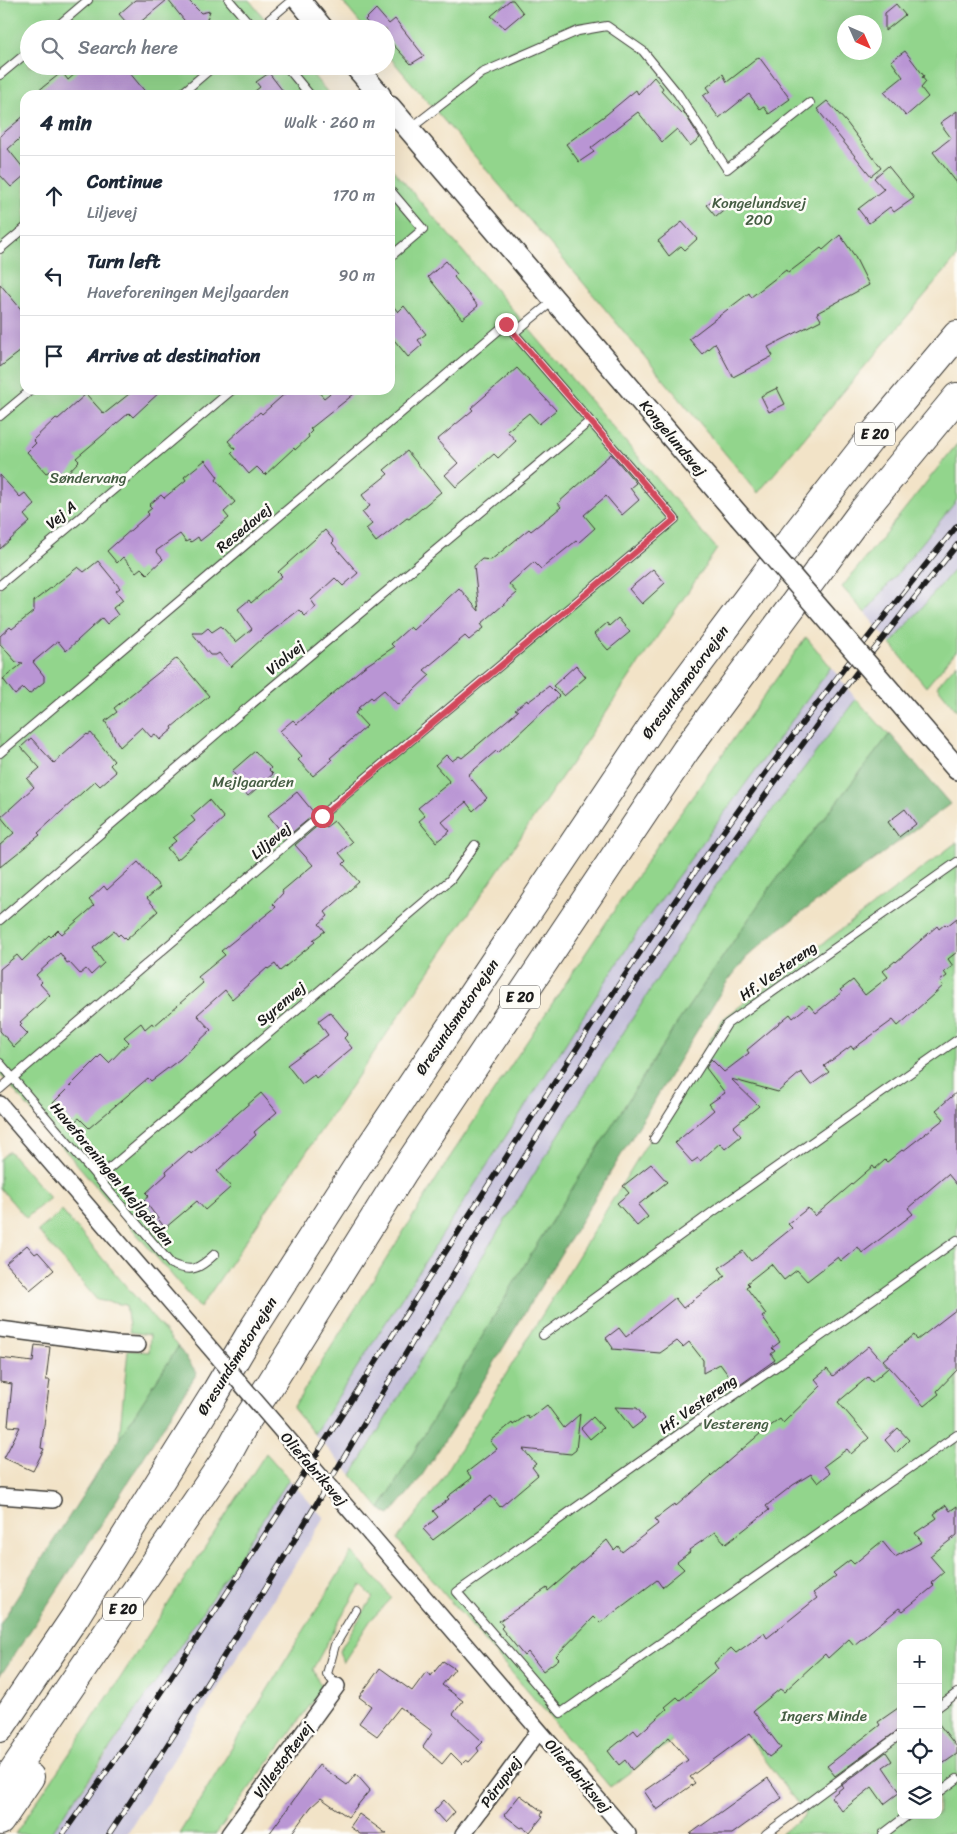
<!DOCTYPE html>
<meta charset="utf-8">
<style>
:root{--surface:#fff;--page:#f2f2f3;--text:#1f2937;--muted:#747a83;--line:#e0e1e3}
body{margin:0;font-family:Sriracha,sans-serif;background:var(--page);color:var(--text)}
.controls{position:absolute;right:15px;bottom:15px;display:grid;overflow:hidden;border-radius:10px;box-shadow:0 5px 20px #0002}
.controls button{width:45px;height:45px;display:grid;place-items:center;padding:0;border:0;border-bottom:1px solid var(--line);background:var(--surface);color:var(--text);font:25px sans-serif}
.compass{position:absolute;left:837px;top:15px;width:45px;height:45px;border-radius:50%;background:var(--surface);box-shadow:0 5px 20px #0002;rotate:135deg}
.stop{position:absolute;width:15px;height:15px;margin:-11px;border:4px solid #d1495b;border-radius:50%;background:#fff}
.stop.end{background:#d1495b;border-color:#fff;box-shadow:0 1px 5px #0008}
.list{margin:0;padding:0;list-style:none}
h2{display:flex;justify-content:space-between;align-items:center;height:65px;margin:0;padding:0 20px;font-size:21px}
h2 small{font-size:16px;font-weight:400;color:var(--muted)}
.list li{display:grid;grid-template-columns:32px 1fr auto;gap:15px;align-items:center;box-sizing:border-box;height:80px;padding:0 20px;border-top:1px solid var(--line)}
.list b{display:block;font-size:19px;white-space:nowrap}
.list p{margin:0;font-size:16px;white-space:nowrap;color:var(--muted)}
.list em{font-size:16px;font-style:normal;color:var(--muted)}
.icon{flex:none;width:28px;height:28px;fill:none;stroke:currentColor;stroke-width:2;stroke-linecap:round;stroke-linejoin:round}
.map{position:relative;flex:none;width:957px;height:1834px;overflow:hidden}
.search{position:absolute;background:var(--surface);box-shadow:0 5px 20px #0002;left:20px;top:20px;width:375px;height:55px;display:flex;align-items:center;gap:12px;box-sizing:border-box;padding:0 18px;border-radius:28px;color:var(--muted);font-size:19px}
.panel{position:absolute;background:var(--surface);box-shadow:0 5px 20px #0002;left:20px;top:90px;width:375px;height:305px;border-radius:15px}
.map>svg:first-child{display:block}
.industrial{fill:#c5c0da}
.green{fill:#92d58c;stroke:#577854;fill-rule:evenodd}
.forest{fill:#75b678;stroke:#48694a}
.building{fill:#b995d4}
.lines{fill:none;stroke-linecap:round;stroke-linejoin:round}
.lane-casing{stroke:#3c3a36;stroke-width:10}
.street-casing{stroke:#3c3a36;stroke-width:18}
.secondary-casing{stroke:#3c3a36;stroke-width:24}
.highway-casing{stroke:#3c3a36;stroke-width:30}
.lane{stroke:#fff;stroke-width:8}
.street{stroke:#fff;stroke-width:15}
.secondary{stroke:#fff;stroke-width:21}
.highway{stroke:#fff;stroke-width:28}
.rail-casing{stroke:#1c1c1c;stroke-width:5.5}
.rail{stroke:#fdfcf7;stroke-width:4;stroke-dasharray:11;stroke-linecap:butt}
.street-bridge-casing{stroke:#3c3a36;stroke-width:18;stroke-linecap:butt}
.secondary-bridge-casing{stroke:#3c3a36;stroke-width:24;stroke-linecap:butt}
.street-bridge{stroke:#fff;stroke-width:15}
.secondary-bridge{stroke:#fff;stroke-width:21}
.route{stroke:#d1495b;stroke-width:6}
.labels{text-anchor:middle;stroke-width:5;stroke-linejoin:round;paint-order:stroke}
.shield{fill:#fdfcf7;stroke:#605f5e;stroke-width:1}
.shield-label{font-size:14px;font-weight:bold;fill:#1c1c1c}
.park-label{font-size:15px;fill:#455d43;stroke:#fdfcf7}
.street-label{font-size:15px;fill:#1c1c1c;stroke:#fdfcf7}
</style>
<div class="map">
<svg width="957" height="1834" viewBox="0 0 957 1834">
<rect width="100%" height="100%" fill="#fdfcf7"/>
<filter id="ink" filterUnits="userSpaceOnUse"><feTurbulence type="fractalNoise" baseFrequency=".02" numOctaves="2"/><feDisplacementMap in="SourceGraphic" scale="10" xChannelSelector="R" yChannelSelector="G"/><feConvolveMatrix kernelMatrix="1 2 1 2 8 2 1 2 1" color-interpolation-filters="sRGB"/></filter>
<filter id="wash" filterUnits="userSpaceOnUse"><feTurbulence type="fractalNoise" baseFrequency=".0096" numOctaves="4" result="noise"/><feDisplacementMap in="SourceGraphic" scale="20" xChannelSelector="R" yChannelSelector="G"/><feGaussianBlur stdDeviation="1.12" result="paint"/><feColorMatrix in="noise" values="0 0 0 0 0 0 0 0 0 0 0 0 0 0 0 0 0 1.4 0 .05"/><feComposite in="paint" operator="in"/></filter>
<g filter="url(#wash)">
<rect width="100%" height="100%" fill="#f2e3c7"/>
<path class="industrial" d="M957 500V566L891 644 865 613Z
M831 667 856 699 717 884 482 1257 352 1475 314 1434 640 928Z
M289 1479 324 1518 127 1834H50L97 1769 188 1634Z"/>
<path class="green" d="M0 0H249L273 29H29V66H305L330 95H25V390H390V166L717 549 200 1308 0 1074Z
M341 0H957V257L758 493 580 279 386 53V29H365ZM844 22H874V52H844Z
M957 444V500L865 613 842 587Z
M957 566V650L926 687 891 644Z
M806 637 831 667 640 928 314 1434 293 1408 452 1154 657 846Z
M957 663V711L937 686Z
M856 699 889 735 774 882 676 1025 537 1244 380 1509 352 1475 482 1257 717 884Z
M957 842V1834H781L806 1815 723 1703 610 1787 397 1539 437 1487 723 1019ZM901 1643H938V1815H901Z
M9 1151 50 1198 26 1218 0 1188V1159Z
M62 1211 178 1347 119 1439 128 1350 149 1352 150 1335 130 1332 126 1305 97 1300 38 1231Z
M266 1453 289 1479C212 1599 133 1718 50 1834H15L117 1683Z
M352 1552 392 1598 370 1621 343 1663 339 1651 373 1597 361 1585 341 1617 313 1669 322 1689 216 1834H179Z"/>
<path class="forest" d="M890 734 950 804 774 933 746 958 725 985 477 1391 419 1480 390 1515 380 1509 537 1244 676 1025 774 882Z
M178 1347 197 1373 102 1523 0 1676V1624Z"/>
<g id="blocks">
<path class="building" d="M135 0H167L132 29 119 14Z
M168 0H188L201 13 210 11 207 19 210 22 202 29H191Z
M510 0H513L523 13 505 28 491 16Z
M896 4 905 15 885 31V13Z
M376 9 389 24 395 19 424 56 411 64 386 37V29H373L365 20Z
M905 51 924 76 922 77 926 82 921 88 928 97 906 116 884 92 903 77 891 61Z
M759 57 790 99 769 114 764 107 760 109 749 94 719 118 703 96 710 91 707 87 723 74 727 82Z
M84 66H124L148 95H33L62 72 68 80Z
M269 73 286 95H250L260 87 256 82Z
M654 77 663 88 661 91 681 113 683 111 700 138 690 146 677 129 662 142 638 112 591 148 594 152 579 162 566 144 607 114 636 90 638 94Z
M827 101 847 123 881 168 871 176 817 109Z
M957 111V183L933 152 951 138 940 123Z
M25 115V134L8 149 25 170V175L11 187 0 175V136Z
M888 166 914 198 894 212 890 207 869 223 858 209 884 189 874 178Z
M719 195 728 207 716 217 706 205Z
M682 222 697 239 685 250 681 246 669 256 658 241Z
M840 235 854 255 869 285 817 313 821 320 768 347 773 356 733 377 715 343 702 354 689 339 749 293 751 297 786 270 788 273 821 248 823 250Z
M446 261 457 274 454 277 478 306 462 319 428 277Z
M0 284 25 314V348L0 367Z
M390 302 398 312 404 306 426 334 418 340 422 345 408 357 390 335Z
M517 368 556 410 539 424 529 413 507 431 516 441 498 458 494 454 456 487 445 475 458 463 437 440 473 410 471 408Z
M777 388 785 404 769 412 761 396Z
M134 390H162L133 417 129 413 76 458 79 461 59 482 50 471 46 473 27 452 36 443 33 440 56 418 58 419 86 394 104 414Z
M289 390H317L324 398 334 390H359L310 429 312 431 308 435 309 437 295 450 294 448 265 475 257 467 249 474 231 453 235 449 228 441 260 412 262 414Z
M407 451 441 492 409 519 407 518 376 542 366 529 372 524 362 512 370 506 362 495 388 474 384 470Z
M611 454 636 483 630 488 639 500 622 515 606 496 584 515 595 528 578 543 576 541 541 569 534 562 509 584 517 593 481 624 484 628 469 640 465 636 424 670 430 675 398 705 384 690 373 699 371 697 358 708 360 709 355 713 367 726 330 758 332 760 313 776 298 760 302 756 280 731 293 720 297 724 364 667 394 647 391 644 410 627 413 630 459 588 479 611 474 566 482 559 491 560 529 529 531 531 554 513 561 507 558 503 593 472V470Z
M205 460 218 477 216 480 235 502 224 512 229 518 200 541 198 537 191 542 189 540 186 542 180 534 156 551 163 559 147 574 141 568 136 572 123 557 117 563 107 551 149 514 147 512 152 508 149 505 161 495 164 498 186 480 184 477Z
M0 475 20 497 25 493 35 505 24 515 30 522 0 549Z
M325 530 334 541 332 543 358 573 343 586 335 578 311 600 316 607 305 616 299 610 263 638 231 667 219 653 216 655H210L192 633H202L208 628 212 632 221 626 236 642 252 629 238 609 249 600 251 603 282 576 278 572Z
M98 561 120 588 116 591 123 600 113 608 118 615 107 624 102 618 66 651 58 641 33 662 44 676V682L29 694 23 688 15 695 3 679 23 663 16 662 0 644V636L10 627 12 629 34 611V601L78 567 84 572Z
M653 569 665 583 642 604 629 589Z
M618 618 630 632 608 650 594 634 607 623 609 626Z
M177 658 209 696 172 727 173 729 160 740 155 734 151 737 142 727 120 747 105 721 117 712 114 708Z
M576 665 586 677 564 696 553 686Z
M549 686 559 696 498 753 496 751 468 775 487 798 473 811 466 802 442 822 450 831 436 842 419 821 425 816 418 808 450 782 435 765 446 755 452 761 459 756 462 758 518 711 515 709 527 700 528 702Z
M91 733 114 761 110 765 116 772 100 786 95 781 38 833 40 835 0 867V845L14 833 1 817 34 787 27 779 40 768 21 747 31 738 54 763 87 734 88 735Z
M255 751 271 768 269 770 273 774 248 796 234 780 237 778 232 771Z
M297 792 315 814 288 836H285L268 815Z
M209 800 224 818 177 860 167 848 176 841 173 838 195 821 191 816Z
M905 809 916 824 899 837 888 822Z
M334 821 352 842 339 853 346 861 343 864 359 882 325 912 328 916 319 924 325 931 313 940 315 942 280 971 275 964 268 969 267 968 232 999 225 990 197 1015 211 1030 180 1059 151 1081 148 1078 89 1128 79 1118 72 1124 53 1103 101 1055 109 1063 129 1042 124 1037 141 1023 145 1029 152 1023 154 1026 203 983 198 977 225 955 221 951 276 907 273 904 283 893 282 891 313 865 295 845 322 822 326 827Z
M138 862 160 887 147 898 158 911 126 940 120 934 118 936 114 931 93 948 104 963 91 975 86 969 80 974 69 962 67 963 60 953 36 975 42 982 40 984 50 995 20 1022 22 1024 20 1026 28 1034 14 1047 0 1031V969L17 955 22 961 49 935 51 937 58 930 62 934 94 906 89 900 104 886 107 890Z
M957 918V952L948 959 953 966 944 972 947 976 940 981 943 986 898 1026 893 1020 853 1049 851 1046 824 1066 829 1072 811 1085 801 1072 778 1092 731 1079 759 1106 733 1127 741 1136 725 1149 720 1143 700 1161 698 1158 692 1162 675 1143 714 1110 709 1104 725 1093 706 1068 711 1059 724 1072 749 1053 747 1050 790 1014 793 1018 809 1005 816 1013 842 992 840 990 853 980 865 995 888 977 883 971 895 961 896 962 937 926 939 929 945 924 947 926Z
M330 1012 348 1034 344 1038 352 1048 316 1078 314 1075 302 1084 287 1065 328 1035 318 1021Z
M957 1092V1185L948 1174 908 1208 913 1214 862 1253 858 1247 841 1261 838 1257 807 1281 797 1270 784 1280 771 1264 747 1283 749 1285 746 1287 766 1314 762 1317 780 1342 772 1348 775 1351 771 1354 775 1360 737 1387 720 1364 703 1373V1360L689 1342 683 1347 677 1341 660 1353 612 1349 613 1348 606 1338 619 1328 626 1337 675 1298 683 1308 725 1276 719 1268 743 1251 751 1261 792 1228 788 1224 808 1208 815 1216 873 1166 875 1169 885 1160 887 1162 902 1150 903 1151 944 1119 936 1110Z
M261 1093 277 1112 254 1132 256 1135 217 1171 231 1187 205 1210 197 1201 165 1228 144 1200 149 1196 146 1193 167 1174 166 1171 189 1151 191 1154Z
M651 1164 667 1182 638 1205 648 1217 637 1226 617 1203 629 1193 623 1186Z
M27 1245 35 1254 38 1252 54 1270 30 1290 6 1263Z
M957 1309V1370L937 1391 939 1394 924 1406 883 1360 914 1335 917 1340Z
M35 1345 50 1347 46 1380H50L41 1448 44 1449 33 1471 4 1458 20 1427 8 1426 12 1384 0 1382V1358L33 1362Z
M869 1346 888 1368 872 1382 868 1377 838 1402 869 1438 851 1454 847 1449 824 1466 830 1473 818 1483 811 1474 793 1485 766 1506 769 1510 726 1544 715 1532 689 1550 690 1552 677 1562 684 1569 662 1587 657 1580 600 1623 594 1617 556 1656 559 1659 543 1671 528 1652 524 1656 501 1628 503 1626 499 1621 547 1588 548 1591 607 1540 614 1550 618 1546 622 1552 658 1524 655 1519 675 1504 676 1506 761 1433 780 1419 783 1423 821 1386 815 1379 827 1369 833 1376Z
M547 1405 564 1428 580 1414 576 1450 571 1454 523 1449 536 1464 532 1467 538 1475 500 1507 491 1496 433 1540 423 1529 438 1517 433 1511 449 1499 447 1497 472 1478 467 1472 497 1449 490 1441 512 1423 513 1425 527 1415 529 1419Z
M615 1407 637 1408 645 1419 632 1429Z
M593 1417 603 1428 590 1439 581 1428Z
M898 1428 909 1440 896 1453 885 1440Z
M946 1505 950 1511 957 1506V1535L930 1556 944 1572 931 1583 934 1586 903 1611 899 1608 854 1645 849 1639 828 1658 825 1654 784 1692 780 1689 753 1711 781 1748 769 1757 750 1733 690 1777 695 1783 657 1810 644 1791 688 1760 669 1737 632 1770 625 1760 619 1765 608 1751 634 1730 638 1735 667 1709 665 1707 677 1697 680 1700 718 1669 714 1663 731 1648 736 1653 764 1633 767 1638 817 1598 813 1593 836 1576 833 1573 850 1560 854 1564 882 1541 895 1557 922 1542 915 1533 937 1518 934 1514Z
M443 1661 455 1669 442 1685 463 1701 453 1714 483 1742 477 1748 479 1751 469 1762 466 1760 462 1764 451 1753 442 1764 423 1747 433 1732 400 1707 377 1736 359 1723 371 1706 359 1697 380 1668 412 1691 426 1672 431 1676Z
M901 1706V1728L835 1776 827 1766 880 1725 878 1722Z
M938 1723 957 1747V1754L938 1767Z
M886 1752 892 1761 883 1767 900 1792 884 1804 872 1787 842 1811 831 1797 843 1787 842 1785Z
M319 1765 347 1785 356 1774 370 1790 348 1817 321 1798 311 1807 291 1834H269Z
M768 1778 782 1798 732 1834H690Z
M520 1795 543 1812 541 1815 543 1816 530 1832 523 1827 521 1828 504 1815Z
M444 1800 455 1812 445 1823 434 1811Z
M359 1814 387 1834H360L350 1827Z"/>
</g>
</g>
<g filter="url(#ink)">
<use href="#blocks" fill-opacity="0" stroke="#3c3a36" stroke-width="1"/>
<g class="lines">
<g class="lane-casing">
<path id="lane" d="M229 0 254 29
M54 29 88 0
M258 29 292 0
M286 66 310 95
M0 75 29 51
M180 95 214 66
M411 128 482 73 578 31 607 26 643 51 678 94 727 169 810 103
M390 190 423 229 390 257
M0 249 25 228
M514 333 553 301
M0 416 31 390
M0 585 232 390
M0 753 506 324 675 519 281 849 0 1089
M0 920 235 718 590 421
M0 1063 171 1264C192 1273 199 1269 215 1254
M654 1139 727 1024 957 862
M98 1178 450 880 475 845
M957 1240 817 1339 717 1407 457 1592 561 1713 957 1435
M543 1335 714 1211 957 1040
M337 1686 327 1674 335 1645 356 1610
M938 1707 957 1693
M938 1793 957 1779
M766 1834 901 1734
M883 1834 908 1815"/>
</g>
<g class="street-casing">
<path id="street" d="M0 1104 192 1327
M0 1329 115 1344 138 1345
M0 1496 53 1500
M371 1535 628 1834
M229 1834 337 1686
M463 1834 539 1731"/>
</g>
<g class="secondary-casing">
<path id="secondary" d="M299 0 323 29
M355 66 380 95
M390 107 739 516
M908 712 957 769"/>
</g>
<g class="highway-casing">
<path id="highway" d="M0 1728 75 1617 214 1395 253 1329 366 1153 655 722 795 535 878 429 957 335
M0 1790 223 1463 243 1426 270 1385 402 1174 686 750 862 512 957 397
M0 1821 30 1777"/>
</g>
<use href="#lane" class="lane"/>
<use href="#street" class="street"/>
<use href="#secondary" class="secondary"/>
<use href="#highway" class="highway"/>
<g class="rail-casing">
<path id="rail" d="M63 1834C275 1535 460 1218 666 914 757 780 855 651 957 526
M109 1834C162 1754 214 1674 263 1592 371 1415 473 1235 585 1061 699 882 823 710 957 545"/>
</g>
<use href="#rail" class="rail"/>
<g class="street-bridge-casing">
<path id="street-bridge" d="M192 1327 371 1535"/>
</g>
<g class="secondary-bridge-casing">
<path id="secondary-bridge" d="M739 516 908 712"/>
</g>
<use href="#street-bridge" class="street-bridge"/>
<use href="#secondary-bridge" class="secondary-bridge"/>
</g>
</g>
<g class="lines" filter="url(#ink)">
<path class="route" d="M322 816 675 519 506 324"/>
</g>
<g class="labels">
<g class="shield">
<rect x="855" y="422.5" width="40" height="23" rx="4"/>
<rect x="500" y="985.5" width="40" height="23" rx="4"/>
<rect x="103" y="1597.5" width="40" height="23" rx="4"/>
</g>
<g class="shield-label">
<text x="875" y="439">E 20</text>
<text x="520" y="1002">E 20</text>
<text x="123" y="1614">E 20</text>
</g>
<g class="park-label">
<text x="759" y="208">Kongelundsvej<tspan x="759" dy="17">200</tspan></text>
<text x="88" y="483">Søndervang</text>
<text x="253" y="787">Mejlgaarden</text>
<text x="736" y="1429">Vestereng</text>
<text x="824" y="1721">Ingers Minde</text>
</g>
<g class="street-label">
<text transform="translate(673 438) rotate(50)" y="5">Kongelundsvej</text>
<text transform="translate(61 515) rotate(-40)" y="5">Vej A</text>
<text transform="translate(244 528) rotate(-40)" y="5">Resedavej</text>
<text transform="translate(285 658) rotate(-40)" y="5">Violvej</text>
<text transform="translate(685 682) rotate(-54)" y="5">Øresundsmotorvejen</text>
<text transform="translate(271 841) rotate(-40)" y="5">Liljevej</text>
<text transform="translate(778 971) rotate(-35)" y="5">Hf. Vestereng</text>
<text transform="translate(281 1004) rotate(-40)" y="5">Syrenvej</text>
<text transform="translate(457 1017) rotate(-56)" y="5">Øresundsmotorvejen</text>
<text transform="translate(112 1174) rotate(50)" y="5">Haveforeningen Mejlgården</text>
<text transform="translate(237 1356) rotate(-58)" y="5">Øresundsmotorvejen</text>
<text transform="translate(698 1404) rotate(-35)" y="5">Hf. Vestereng</text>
<text transform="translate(314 1469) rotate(49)" y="5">Oliefabriksvej</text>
<text transform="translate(283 1760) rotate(-54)" y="5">Villestoftevej</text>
<text transform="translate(578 1776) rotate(49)" y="5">Oliefabriksvej</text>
<text transform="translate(501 1782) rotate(-54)" y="5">Pårupvej</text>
</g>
</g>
</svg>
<div class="controls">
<button>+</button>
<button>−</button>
<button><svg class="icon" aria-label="locate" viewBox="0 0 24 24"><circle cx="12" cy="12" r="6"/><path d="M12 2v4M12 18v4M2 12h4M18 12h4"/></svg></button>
<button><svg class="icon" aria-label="layers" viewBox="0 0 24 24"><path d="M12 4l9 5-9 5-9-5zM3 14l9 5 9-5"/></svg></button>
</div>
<svg class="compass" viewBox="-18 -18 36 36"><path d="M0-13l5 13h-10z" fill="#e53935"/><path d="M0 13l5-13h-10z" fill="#747a83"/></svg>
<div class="stop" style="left:322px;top:816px"></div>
<div class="stop end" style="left:506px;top:324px"></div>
<div class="search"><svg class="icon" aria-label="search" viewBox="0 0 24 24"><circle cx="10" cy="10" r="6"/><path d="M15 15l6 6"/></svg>Search here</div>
<section class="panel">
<h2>4 min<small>Walk · 260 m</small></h2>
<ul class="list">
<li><svg class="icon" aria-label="ahead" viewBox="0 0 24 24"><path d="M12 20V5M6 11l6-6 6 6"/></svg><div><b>Continue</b><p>Liljevej</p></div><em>170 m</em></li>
<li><svg class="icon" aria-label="left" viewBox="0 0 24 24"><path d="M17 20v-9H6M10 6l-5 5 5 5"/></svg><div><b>Turn left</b><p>Haveforeningen Mejlgaarden</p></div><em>90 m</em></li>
<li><svg class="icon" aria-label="arrive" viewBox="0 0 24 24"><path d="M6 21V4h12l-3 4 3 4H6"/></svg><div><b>Arrive at destination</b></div></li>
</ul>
</section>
</div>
